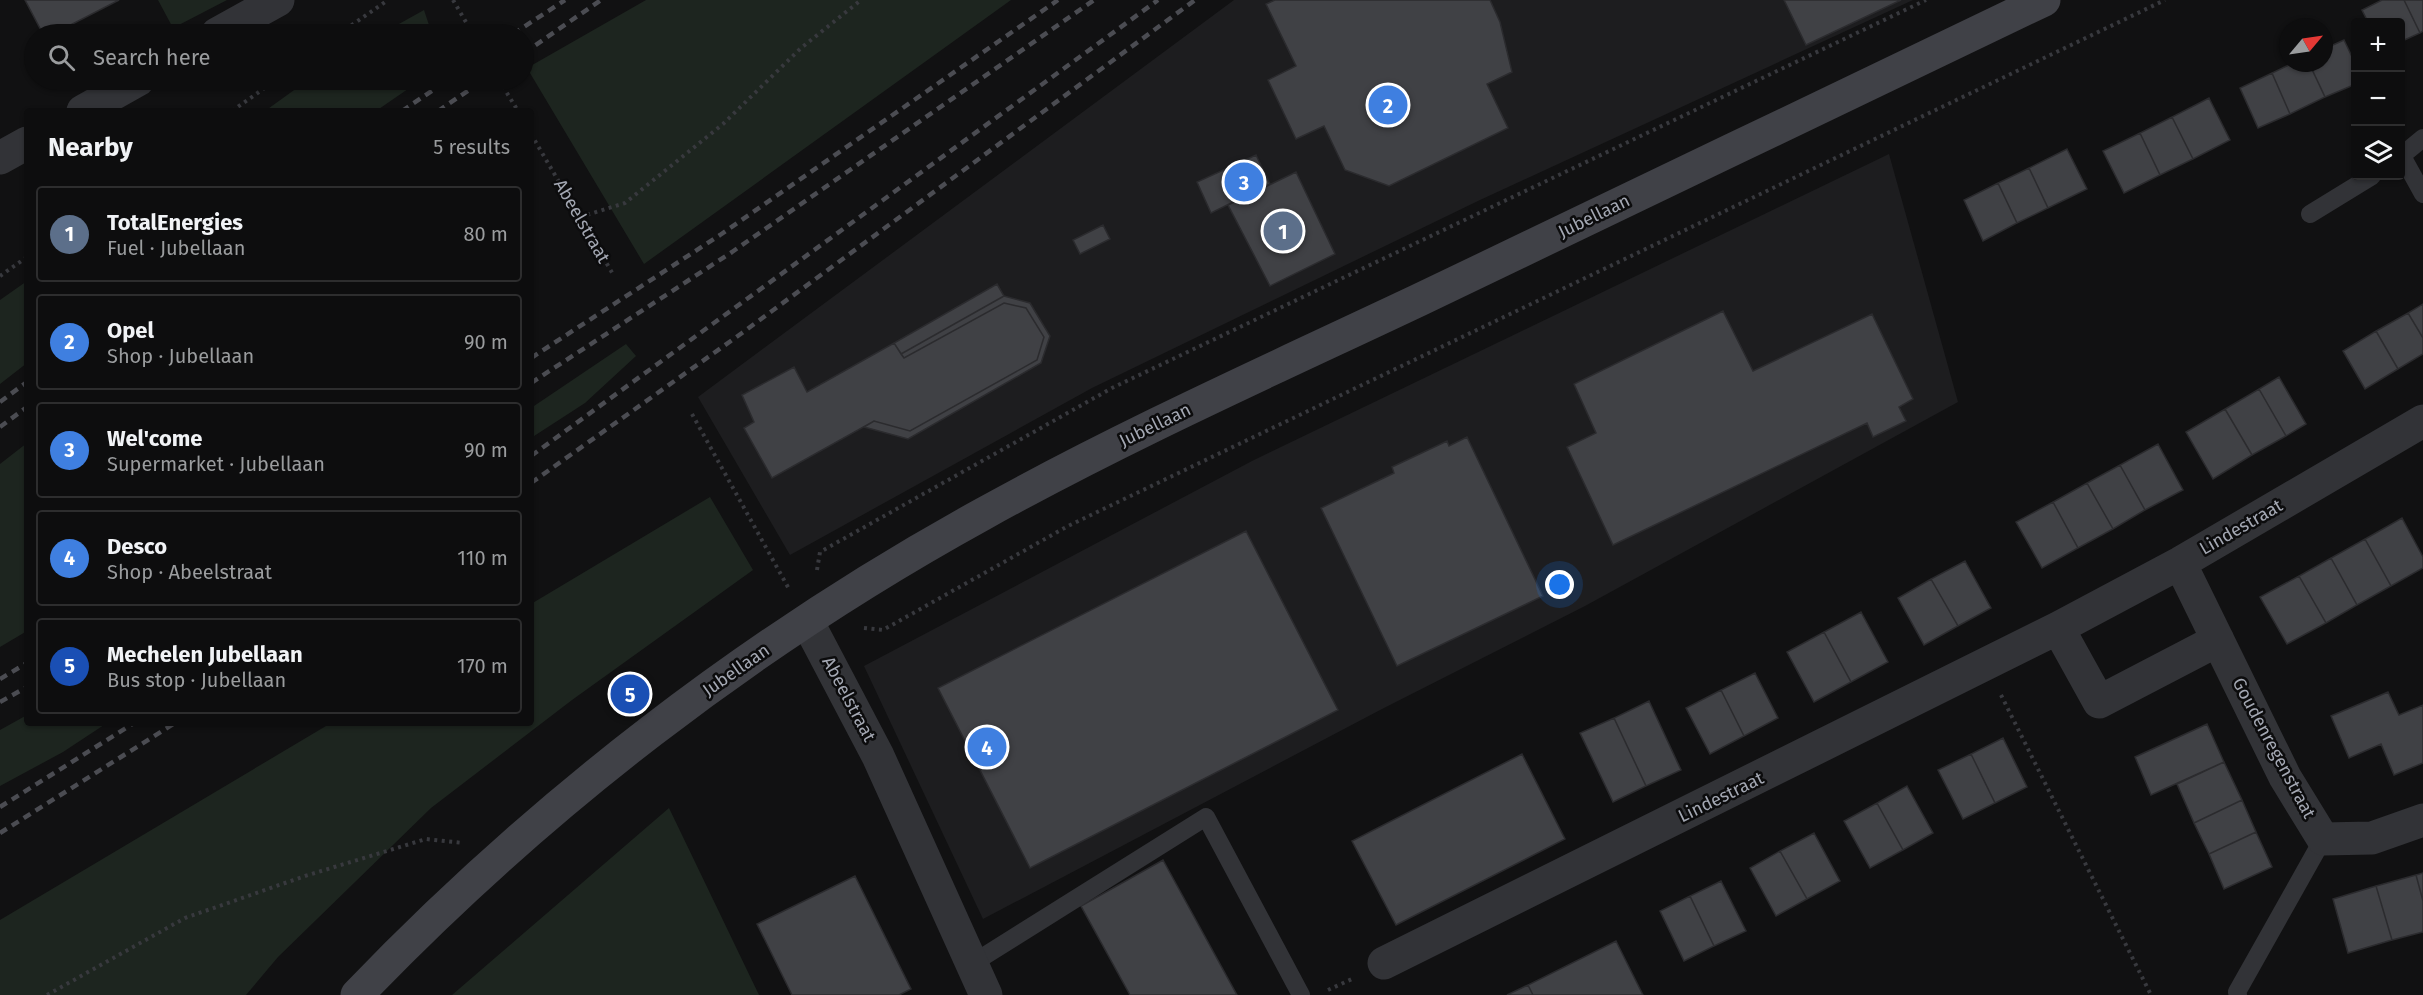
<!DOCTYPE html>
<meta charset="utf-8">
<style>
:root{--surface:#0d0d0e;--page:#1b1b1c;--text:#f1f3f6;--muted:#9a9c9e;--line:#2d2d2e;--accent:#8c9099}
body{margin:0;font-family:"Fira Sans",sans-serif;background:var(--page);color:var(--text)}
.controls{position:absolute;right:18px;top:18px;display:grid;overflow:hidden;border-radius:6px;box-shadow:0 2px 4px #0004}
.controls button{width:54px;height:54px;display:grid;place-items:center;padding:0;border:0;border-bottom:2px solid var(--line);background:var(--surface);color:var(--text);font:30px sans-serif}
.compass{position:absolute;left:2279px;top:18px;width:54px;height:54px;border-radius:50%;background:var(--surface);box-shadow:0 2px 4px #0004;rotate:61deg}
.you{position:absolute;left:1560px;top:585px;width:21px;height:21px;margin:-15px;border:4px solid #fff;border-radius:50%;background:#1a73e8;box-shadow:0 0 0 9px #1a73e833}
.badge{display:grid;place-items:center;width:39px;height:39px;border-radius:50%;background:var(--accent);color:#fff;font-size:20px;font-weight:700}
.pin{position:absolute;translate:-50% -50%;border:3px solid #fff;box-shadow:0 2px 6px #0006}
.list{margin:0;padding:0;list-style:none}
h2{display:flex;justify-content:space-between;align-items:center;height:78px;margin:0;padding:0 24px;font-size:26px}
h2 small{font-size:20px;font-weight:400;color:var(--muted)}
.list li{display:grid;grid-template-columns:39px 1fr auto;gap:18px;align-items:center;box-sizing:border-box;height:96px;margin:0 12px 12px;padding:0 12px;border:2px solid var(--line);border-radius:6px}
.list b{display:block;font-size:22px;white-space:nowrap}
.list p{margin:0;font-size:20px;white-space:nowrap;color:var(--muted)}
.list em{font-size:20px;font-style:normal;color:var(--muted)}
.icon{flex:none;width:33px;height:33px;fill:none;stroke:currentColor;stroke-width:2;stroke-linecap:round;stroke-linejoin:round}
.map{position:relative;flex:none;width:2423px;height:995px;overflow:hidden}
.search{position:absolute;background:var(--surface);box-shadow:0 2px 4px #0004;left:24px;top:24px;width:510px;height:66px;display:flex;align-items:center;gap:15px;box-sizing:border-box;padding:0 21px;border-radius:33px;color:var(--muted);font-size:22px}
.panel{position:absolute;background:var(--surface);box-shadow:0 2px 4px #0004;left:24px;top:108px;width:510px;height:618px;border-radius:6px}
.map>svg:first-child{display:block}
.built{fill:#1d1d1f}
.green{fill:#1d251f}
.building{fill:#404145;stroke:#2b2b2e;stroke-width:1.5}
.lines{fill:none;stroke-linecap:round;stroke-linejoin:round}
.path{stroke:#38393e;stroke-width:4;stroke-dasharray:3 4.5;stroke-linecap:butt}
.service{stroke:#323337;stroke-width:18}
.minor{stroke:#323337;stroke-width:33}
.secondary{stroke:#404147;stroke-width:33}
.rail{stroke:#4b4c52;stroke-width:4.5;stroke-dasharray:8 6;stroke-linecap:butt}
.labels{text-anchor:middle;stroke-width:5;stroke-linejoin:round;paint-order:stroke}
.street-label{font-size:18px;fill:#a3a7b2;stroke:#0c0c0d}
</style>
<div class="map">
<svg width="2423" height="995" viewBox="0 0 2423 995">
<rect width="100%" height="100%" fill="#111112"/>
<path class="built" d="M1234 0H1913L1480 200 1092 388 790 555 698 397Z
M1889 154 1958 402 1585 606 1382 709 983 919 864 666 1252 461Z"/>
<path class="green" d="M158 0H227L173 28Z
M646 0H1011L644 264 527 68Z
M424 10 432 34H381Z
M308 80H421L376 111H265Z
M27 281V363L0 384V300Z
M626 344 636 356 585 403 531 438V408Z
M27 443V631L0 647V464Z
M710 497 753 570 572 700 431 808 278 957 246 995H0V920L331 723H531V604Z
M27 715V723H107L63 752 0 786V730Z
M669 808 759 995H452Z"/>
<path class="building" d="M25 0H119L53 34H43Z
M1275 0H1490L1500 22 1512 72 1487 84 1508 128 1389 186 1345 170 1324 126 1296 139 1268 80 1296 66 1266 4Z
M1784 0H1901L1806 45Z
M2382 0H2404L2420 33 2400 42V22H2368L2362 10Z
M2404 0H2423V31L2420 33Z
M2344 40 2356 65V84L2325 97 2309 63H2324V49Z
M2293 63H2309L2325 97 2290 114 2272 73Z
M2272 73 2290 114 2258 128 2240 88Z
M2209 98 2230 140 2193 159 2172 117Z
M2172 117 2193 159 2160 175 2140 133Z
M2140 133 2160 175 2124 193 2103 151Z
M2067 149 2087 189 2048 208 2029 168Z
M1256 155 1270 184 1211 213 1197 182Z
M2029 168 2048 208 2017 223 1998 183Z
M1296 172 1335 254 1270 286 1228 205Z
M1998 183 2017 223 1983 241 1964 200Z
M1103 225 1110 239 1080 254 1073 240Z
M997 284 1004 296 901 354 894 343Z
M1004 296 1030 303 1050 336 1041 363 908 439 864 427 874 421 910 431 1037 360 1044 337 1026 308 1004 303 904 358 901 354Z
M1004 303 1026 308 1044 337 1037 360 910 431 874 421 772 478 744 428 754 422 742 395 794 367 807 392 894 343 904 358Z
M2423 304V338L2408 313Z
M1723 311 1753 371 1872 314 1913 399 1899 407 1906 421 1873 437 1867 423 1613 545 1567 447 1596 433 1574 384Z
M2408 313 2423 338V354L2398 369 2376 331Z
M2376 331 2398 369 2365 389 2343 351Z
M2279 377 2306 424 2286 436 2259 389Z
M2259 389 2286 436 2252 455 2225 409Z
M2225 409 2252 455 2213 479 2186 432Z
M1467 437 1543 596 1397 666 1321 508 1394 473 1392 467 1447 441 1449 446Z
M2158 444 2183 490 2145 510 2120 465Z
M2120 465 2145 510 2113 529 2087 483Z
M2087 483 2113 529 2078 548 2053 502Z
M2053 502 2078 548 2042 568 2016 522Z
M2402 518 2423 557V568L2391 586 2365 539Z
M1246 531 1338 710 1030 868 938 688Z
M2365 539 2391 586 2357 605 2331 558Z
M2331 558 2357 605 2326 623 2299 576Z
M1965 561 1991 608 1958 626 1931 579Z
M2299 576 2326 623 2287 644 2260 597Z
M1931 579 1958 626 1924 645 1898 598Z
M1861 612 1888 662 1851 682 1824 632Z
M1824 632 1851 682 1814 702 1787 652Z
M1755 673 1778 718 1744 736 1721 690Z
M1721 690 1744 736 1710 754 1686 708Z
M2388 692 2399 715 2423 705V763L2394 775 2381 744 2349 758 2331 716Z
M1649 701 1681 770 1646 786 1614 718Z
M1614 718 1646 786 1613 802 1580 733Z
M2207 724 2224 762 2151 795 2135 757Z
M2003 738 2027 787 1995 803 1971 754Z
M1522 754 1565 839 1396 925 1352 841Z
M1971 754 1995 803 1963 819 1938 770Z
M2224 762 2242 800 2194 823 2177 784Z
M1907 786 1933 833 1903 850 1877 803Z
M2242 800 2256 832 2209 854 2194 823Z
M1877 803 1903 850 1870 868 1844 821Z
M2256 832 2272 867 2224 889 2209 854Z
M1814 833 1840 881 1807 899 1780 851Z
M1780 851 1807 899 1776 916 1750 868Z
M1163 860 1237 995H1130L1081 906Z
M2423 873V901L2416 875Z
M2416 875 2423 901V932L2392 940 2376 886Z
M855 876 911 989 899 995H792L757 924Z
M1721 881 1746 931 1714 946 1690 896Z
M2376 886 2392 940 2348 953 2333 899Z
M1690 896 1714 946 1684 961 1660 911Z
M1616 941 1643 995H1533L1528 985Z
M1528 985 1533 995H1507Z"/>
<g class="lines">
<path class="path" d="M453 0 473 34
M339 34 388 0
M499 80 518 111
M232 111 276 80
M531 134 614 276
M580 217 625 203 723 124 801 48 861 0
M0 276 27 257
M692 414 789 589
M817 570 820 552 1112 388 1926 0
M864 628 883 630 1068 526 2165 0
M2001 695 2151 995
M1328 990 1354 978
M47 995 185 918 305 876 426 839 463 843"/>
<path class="service" d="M2402 156 2423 194
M2400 157 2423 138
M2310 214 2372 176
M970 965 1206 817 1301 995
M2238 995 2237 992 2323 839"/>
<path class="minor" d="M217 34 278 0
M83 111 138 80
M0 158 27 143
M2180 563 2285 777 2323 839 2372 838 2423 820
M807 621 878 756 986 995
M2058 628 2099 702 2218 640
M1384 963 2058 628 2180 563 2423 421"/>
<path class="secondary" d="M357 995C539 805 752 641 983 514 1125 435 1273 369 1419 300 1627 200 1836 100 2044 0"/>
<path class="rail" d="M513 34 565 0
M524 53 601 0
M402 111 448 80
M438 111 484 80
M531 358 720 235 1058 0
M531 383 732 252 1094 0
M0 402 27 382
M0 427 27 407
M531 456 1158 0
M531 483 742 333 1195 0
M0 679 27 663
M0 702 27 687
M0 807 134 723
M0 833 175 723"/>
</g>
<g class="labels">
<g class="street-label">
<text transform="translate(1594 216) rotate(-26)" y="6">Jubellaan</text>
<text transform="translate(582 221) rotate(60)" y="6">Abeelstraat</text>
<text transform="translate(1155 425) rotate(-26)" y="6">Jubellaan</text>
<text transform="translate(2241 527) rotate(-30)" y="6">Lindestraat</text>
<text transform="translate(736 670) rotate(-35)" y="6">Jubellaan</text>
<text transform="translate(849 699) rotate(62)" y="6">Abeelstraat</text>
<text transform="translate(2274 748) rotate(62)" y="6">Goudenregenstraat</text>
<text transform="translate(1721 797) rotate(-26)" y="6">Lindestraat</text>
</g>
</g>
</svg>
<div class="controls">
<button>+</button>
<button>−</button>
<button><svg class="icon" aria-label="layers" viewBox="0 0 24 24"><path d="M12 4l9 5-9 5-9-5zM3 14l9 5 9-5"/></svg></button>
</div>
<svg class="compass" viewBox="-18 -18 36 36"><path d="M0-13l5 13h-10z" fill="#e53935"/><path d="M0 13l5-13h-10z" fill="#9a9c9e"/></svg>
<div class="you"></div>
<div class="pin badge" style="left:1283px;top:231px;background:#5c6f8a">1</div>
<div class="pin badge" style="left:1388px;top:105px;background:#3f7fe0">2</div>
<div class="pin badge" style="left:1244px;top:182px;background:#3f7fe0">3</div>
<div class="pin badge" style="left:987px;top:747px;background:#3f7fe0">4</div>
<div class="pin badge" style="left:630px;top:694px;background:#1a4fb4">5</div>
<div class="search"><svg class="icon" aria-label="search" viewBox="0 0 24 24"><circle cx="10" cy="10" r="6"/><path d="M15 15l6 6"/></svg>Search here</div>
<section class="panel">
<h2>Nearby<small>5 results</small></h2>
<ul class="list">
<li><span class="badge" style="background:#5c6f8a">1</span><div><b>TotalEnergies</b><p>Fuel · Jubellaan</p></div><em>80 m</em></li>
<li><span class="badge" style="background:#3f7fe0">2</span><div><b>Opel</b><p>Shop · Jubellaan</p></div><em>90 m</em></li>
<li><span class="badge" style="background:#3f7fe0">3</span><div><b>Wel'come</b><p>Supermarket · Jubellaan</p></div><em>90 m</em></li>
<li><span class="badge" style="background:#3f7fe0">4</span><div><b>Desco</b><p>Shop · Abeelstraat</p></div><em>110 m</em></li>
<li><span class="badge" style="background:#1a4fb4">5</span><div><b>Mechelen Jubellaan</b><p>Bus stop · Jubellaan</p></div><em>170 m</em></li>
</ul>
</section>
</div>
